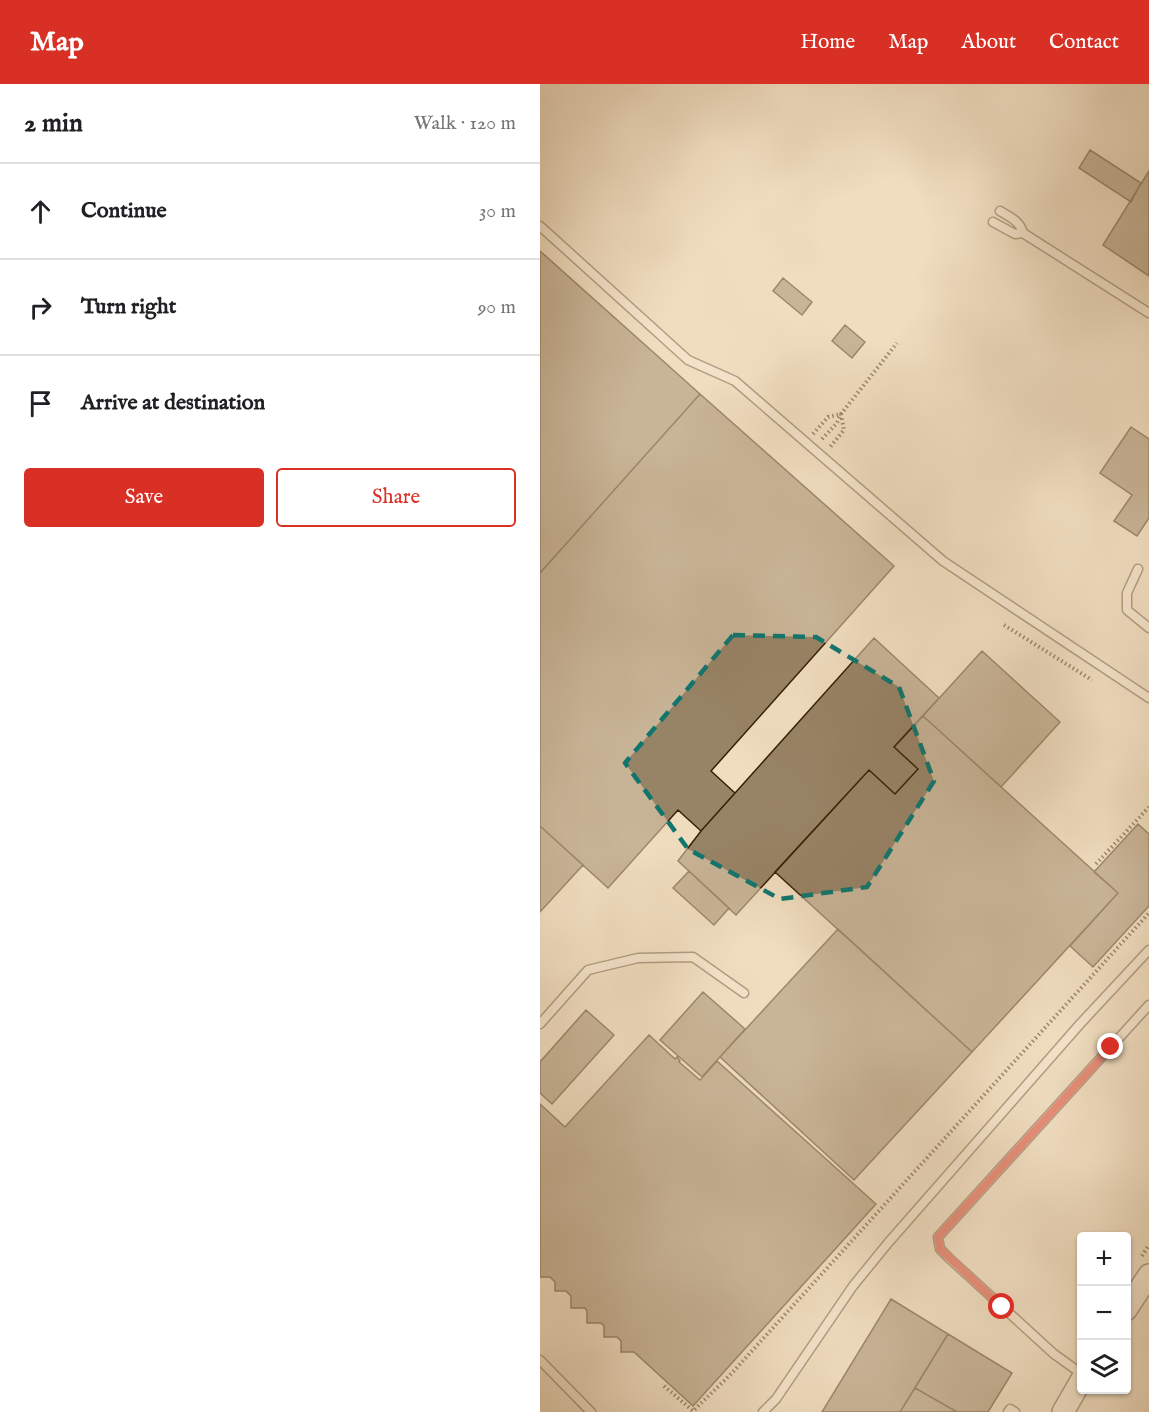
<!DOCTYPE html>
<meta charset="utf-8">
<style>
:root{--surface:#fff;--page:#f2f2f2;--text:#202124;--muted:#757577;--line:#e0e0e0;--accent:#d93025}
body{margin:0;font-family:"IM FELL English",serif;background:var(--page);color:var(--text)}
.controls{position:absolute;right:18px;bottom:18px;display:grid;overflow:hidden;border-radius:6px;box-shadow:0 2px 4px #0004}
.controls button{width:54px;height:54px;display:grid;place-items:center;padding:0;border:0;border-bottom:2px solid var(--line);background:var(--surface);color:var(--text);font:30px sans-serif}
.stop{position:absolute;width:18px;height:18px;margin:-14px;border:4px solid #d93025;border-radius:50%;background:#fff}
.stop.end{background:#d93025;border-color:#fff;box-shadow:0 2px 6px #0008}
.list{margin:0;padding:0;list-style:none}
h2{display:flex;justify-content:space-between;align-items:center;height:78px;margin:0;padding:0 24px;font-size:26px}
h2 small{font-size:20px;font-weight:400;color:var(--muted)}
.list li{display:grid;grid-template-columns:39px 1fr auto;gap:18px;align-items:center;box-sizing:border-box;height:96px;padding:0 24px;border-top:2px solid var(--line)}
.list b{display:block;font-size:22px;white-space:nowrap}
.list em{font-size:20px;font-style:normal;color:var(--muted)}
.actions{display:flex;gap:12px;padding:18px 24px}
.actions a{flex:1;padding:14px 0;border:2px solid var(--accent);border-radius:6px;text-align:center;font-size:21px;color:var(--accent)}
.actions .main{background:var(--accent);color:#fff}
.icon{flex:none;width:33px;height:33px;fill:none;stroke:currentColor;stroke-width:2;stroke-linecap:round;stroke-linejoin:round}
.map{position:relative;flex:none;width:609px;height:1328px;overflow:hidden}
header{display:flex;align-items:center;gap:36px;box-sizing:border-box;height:84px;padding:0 30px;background:var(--accent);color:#fff}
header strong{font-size:28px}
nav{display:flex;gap:33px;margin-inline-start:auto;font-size:21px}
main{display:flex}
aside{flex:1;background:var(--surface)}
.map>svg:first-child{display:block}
.building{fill:#978366;stroke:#372105;stroke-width:1.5}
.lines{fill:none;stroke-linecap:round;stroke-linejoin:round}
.service-casing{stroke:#655034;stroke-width:11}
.tertiary-casing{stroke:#655034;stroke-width:24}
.path{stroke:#372105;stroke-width:4;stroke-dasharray:1.5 3;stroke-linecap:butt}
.service{stroke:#f5e9d6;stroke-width:8}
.tertiary{stroke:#f5e9d6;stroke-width:21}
.route{stroke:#d93025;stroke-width:8}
.marked{fill:none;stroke:#0f766e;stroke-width:4.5;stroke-dasharray:12 8;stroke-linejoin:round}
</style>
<header>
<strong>Map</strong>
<nav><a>Home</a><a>Map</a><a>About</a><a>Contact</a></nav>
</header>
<main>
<aside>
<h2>2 min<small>Walk · 120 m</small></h2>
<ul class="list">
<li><svg class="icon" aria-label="ahead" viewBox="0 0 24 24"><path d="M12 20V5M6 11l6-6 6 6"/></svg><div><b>Continue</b></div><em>30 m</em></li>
<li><svg class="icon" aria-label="right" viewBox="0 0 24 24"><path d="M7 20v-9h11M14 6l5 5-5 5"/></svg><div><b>Turn right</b></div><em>90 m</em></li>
<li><svg class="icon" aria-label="arrive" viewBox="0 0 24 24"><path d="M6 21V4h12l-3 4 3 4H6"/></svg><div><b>Arrive at destination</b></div></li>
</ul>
<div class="actions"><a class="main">Save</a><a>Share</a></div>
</aside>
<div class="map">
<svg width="609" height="1328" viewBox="0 0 609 1328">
<rect width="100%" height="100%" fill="#f0ddc0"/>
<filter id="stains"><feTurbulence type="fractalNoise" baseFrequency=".00333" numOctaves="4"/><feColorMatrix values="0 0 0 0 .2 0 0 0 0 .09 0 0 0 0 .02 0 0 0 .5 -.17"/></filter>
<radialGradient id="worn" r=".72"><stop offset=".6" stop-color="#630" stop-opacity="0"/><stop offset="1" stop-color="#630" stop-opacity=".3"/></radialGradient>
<path class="building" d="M550 66 601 99 591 118 539 84Z
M609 87V192L563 161Z
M0 167 160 310 0 489Z
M243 194 272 218 262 231 233 207Z
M305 241 325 258 312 274 292 257Z
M160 310 354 482 171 687 195 709 161 747 138 726 68 804 0 742V489Z
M591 343 609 355V434L597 452 574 437 592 411 560 389Z
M334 554 399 614 354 663 378 685 355 710 329 686 196 831 138 777 161 747Z
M442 567 520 638 461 703 383 632Z
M383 632 578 809 432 968 235 788 329 686 355 710 378 685 354 663Z
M598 740 609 750V822L553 883 530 862 578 809 554 788Z
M0 742 43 781 0 828Z
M149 787 189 824 174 841 133 804Z
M298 845 432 968 314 1096 180 973Z
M163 908 205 945 162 993 120 956Z
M46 926 74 951 12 1020 0 1009V978Z
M109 951 135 975 137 973 140 977 139 978 160 996 177 977 336 1120 153 1322 94 1268H81V1257L77 1253H64V1242L61 1239H47V1227L45 1224H31V1212L26 1207H15V1198L10 1193H0V1020L25 1043Z
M351 1215 408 1250 360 1328H282Z
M408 1250 472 1289 448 1328H417L375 1304Z
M375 1304 417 1328H360Z"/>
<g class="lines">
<g class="service-casing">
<path id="service" d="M460 127C470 133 480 137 483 149
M453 138 475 150 483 149 609 229
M0 142 148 276 195 297 403 477 609 614
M598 485 587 509V526L609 544
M0 940 48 886 98 874 153 873 204 909
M0 1276 51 1328
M542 1290 514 1270 409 1174 400 1165 398 1153 609 921
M223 1328 236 1315 313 1202 348 1159 540 940 609 866
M468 1328 470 1325 475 1328"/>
</g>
<g class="tertiary-casing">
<path id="tertiary" d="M586 1226 609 1191
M523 1328 542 1295"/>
</g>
<path class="path" d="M273 350 288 333 301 330 304 346 290 363
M282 355 297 339 301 330 357 259
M464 541 552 596
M556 780 609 723
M602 1172 609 1161
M124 1302 153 1327 192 1289 609 829"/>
<use href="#service" class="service"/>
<use href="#tertiary" class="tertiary"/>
</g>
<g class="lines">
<path class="route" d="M462 1223 400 1165 398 1153 571 963"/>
</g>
<path d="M0 0H609V1328H0ZM193 551 276 553 359 603 394 697 327 803 240 815 148 765 85 679Z" fill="#f0ddc0" fill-opacity=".55" fill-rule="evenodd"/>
<path class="marked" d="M193 551 276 553 359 603 394 697 327 803 240 815 148 765 85 679Z"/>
<rect width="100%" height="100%" filter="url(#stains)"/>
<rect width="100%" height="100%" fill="url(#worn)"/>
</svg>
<div class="controls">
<button>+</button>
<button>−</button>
<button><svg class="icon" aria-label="layers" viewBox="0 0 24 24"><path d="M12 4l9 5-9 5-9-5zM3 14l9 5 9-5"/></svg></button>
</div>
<div class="stop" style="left:462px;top:1223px"></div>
<div class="stop end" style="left:571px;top:963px"></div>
</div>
</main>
